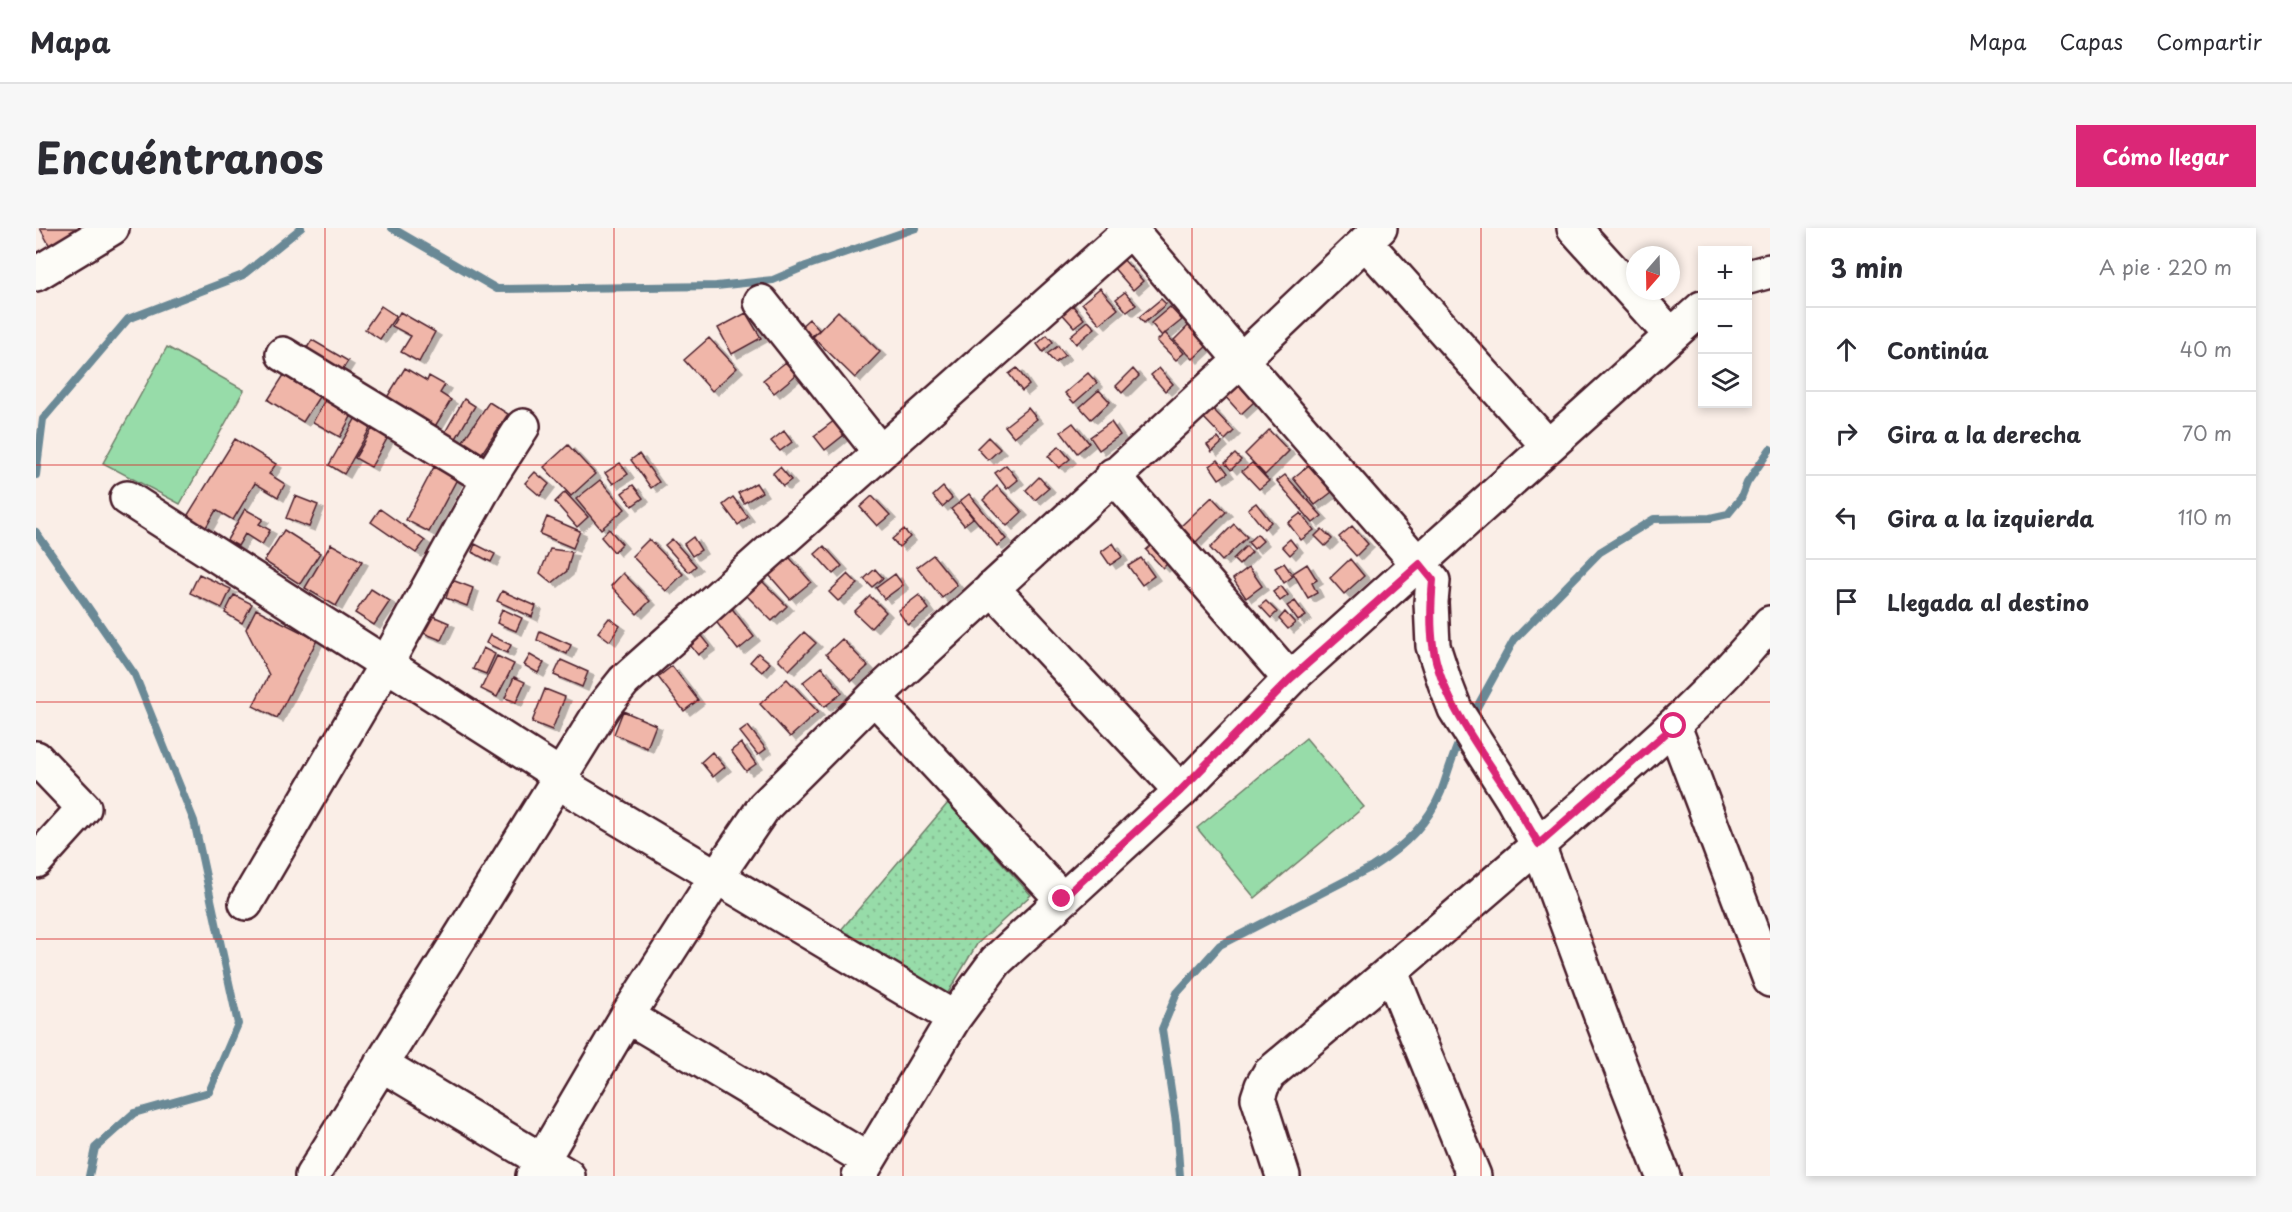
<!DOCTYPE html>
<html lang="es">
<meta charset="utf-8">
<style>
:root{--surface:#fff;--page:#f7f7f7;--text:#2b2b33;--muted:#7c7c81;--line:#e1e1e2;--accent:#db2777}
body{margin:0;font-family:"Playpen Sans",sans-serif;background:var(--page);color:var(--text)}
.controls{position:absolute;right:18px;top:18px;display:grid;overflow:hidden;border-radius:0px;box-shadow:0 3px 9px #0003}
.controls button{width:54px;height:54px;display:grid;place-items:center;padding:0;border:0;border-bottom:2px solid var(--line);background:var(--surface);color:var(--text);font:30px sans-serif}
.compass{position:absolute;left:1590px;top:18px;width:54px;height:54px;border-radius:50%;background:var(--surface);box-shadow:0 3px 9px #0003;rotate:200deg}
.stop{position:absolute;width:18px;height:18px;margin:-14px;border:4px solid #db2777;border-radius:50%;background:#fff}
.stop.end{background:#db2777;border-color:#fff;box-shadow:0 2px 6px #0008}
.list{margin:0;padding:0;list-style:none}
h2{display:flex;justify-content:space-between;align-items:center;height:78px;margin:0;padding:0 24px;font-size:26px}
h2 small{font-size:20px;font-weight:400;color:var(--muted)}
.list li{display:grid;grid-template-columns:39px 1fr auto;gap:18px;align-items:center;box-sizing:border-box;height:84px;padding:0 24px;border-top:2px solid var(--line)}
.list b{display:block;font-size:22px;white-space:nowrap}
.list em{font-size:20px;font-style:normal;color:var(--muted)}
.icon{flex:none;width:33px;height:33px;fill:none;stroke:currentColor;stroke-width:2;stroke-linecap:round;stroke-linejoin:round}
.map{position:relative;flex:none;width:1734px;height:948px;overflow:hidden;border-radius:0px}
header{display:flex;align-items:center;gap:36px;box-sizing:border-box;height:84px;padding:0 30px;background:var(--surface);border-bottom:2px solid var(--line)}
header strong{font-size:28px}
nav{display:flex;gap:33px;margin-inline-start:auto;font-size:21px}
.intro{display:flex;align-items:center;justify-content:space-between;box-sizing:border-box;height:144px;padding:0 36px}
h1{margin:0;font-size:42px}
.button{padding:15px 27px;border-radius:0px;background:var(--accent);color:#fff;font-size:21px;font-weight:700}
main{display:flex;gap:36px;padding:0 36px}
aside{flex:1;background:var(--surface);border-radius:0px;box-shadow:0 3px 9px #0003}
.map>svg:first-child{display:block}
.grass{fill:url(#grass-dots);stroke:#707e6a;stroke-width:1.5}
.garden{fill:#97dca9;stroke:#707e6a;stroke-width:1.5}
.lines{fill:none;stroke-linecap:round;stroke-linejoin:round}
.stream{stroke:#6b8996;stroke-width:8}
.building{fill:#f0b6a9;stroke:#4a1f2b;stroke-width:1.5;filter:url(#shadow)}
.minor-casing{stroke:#4a1f2b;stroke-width:38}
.minor{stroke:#fdfcf7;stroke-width:33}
.route{stroke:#db2777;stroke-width:8}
.grid{fill:none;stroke:#d62828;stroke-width:1.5;stroke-opacity:0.55}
</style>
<header>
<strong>Mapa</strong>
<nav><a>Mapa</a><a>Capas</a><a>Compartir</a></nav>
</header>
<div class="intro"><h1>Encuéntranos</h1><a class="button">Cómo llegar</a></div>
<main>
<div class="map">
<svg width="1734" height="948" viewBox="0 0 1734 948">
<defs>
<pattern id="grass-dots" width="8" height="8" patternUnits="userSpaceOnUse" patternTransform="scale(1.5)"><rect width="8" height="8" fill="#97dca9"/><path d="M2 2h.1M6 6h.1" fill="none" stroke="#84bc92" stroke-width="1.8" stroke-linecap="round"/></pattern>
<filter id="shadow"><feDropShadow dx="6" dy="4" stdDeviation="0" flood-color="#0004"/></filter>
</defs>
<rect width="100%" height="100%" fill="#faeee7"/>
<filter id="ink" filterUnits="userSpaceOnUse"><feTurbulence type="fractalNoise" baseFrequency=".0167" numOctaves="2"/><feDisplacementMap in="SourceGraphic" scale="12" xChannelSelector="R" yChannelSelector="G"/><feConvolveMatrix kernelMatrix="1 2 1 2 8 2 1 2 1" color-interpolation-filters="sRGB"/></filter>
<g filter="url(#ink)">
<path class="grass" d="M912 575 995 667 941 716 909 770 804 703Z"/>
<path class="garden" d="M131 119 208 162 144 276 67 235Z
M1270 510 1328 579 1219 670 1161 600Z"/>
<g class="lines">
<path class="stream" d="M356 0 461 61 680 58 737 52 770 38 880 0
M0 247 7 191 92 91 207 47 265 0
M0 304 99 447 158 593 202 796 173 864 98 885 59 920 53 948
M1435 490 1478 412 1564 324 1618 291 1674 290 1692 286 1705 270 1711 255 1734 221
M1144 948 1140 895 1126 801 1141 765 1184 717 1336 639C1365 621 1391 598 1405 564 1412 545 1417 525 1426 507"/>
</g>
<path class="building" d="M4 0H53L16 22Z
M1086 30 1107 53 1097 62 1076 38Z
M1064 60 1082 81 1064 96 1046 75Z
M1089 64 1100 77 1091 84 1080 71Z
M1125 71 1130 76 1108 95 1103 89Z
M1032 72 1048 91 1038 99 1022 81Z
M345 78 360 88 344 111 329 101Z
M1134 79 1146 92 1126 108 1115 95Z
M802 83 844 124 819 150 777 109Z
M364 84 399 104 383 134 365 124 375 108 356 98Z
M710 85 725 110 696 126 682 100Z
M773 91 783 102 772 111 763 100Z
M1052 93 1059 100 1040 116 1034 108Z
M1153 97 1172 117 1157 131 1138 112Z
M1129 105 1148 125 1140 132 1121 113Z
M1011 107 1017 114 1007 124 1001 116Z
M673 110 701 140 676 163 648 132Z
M276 112 312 133 303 147 267 126Z
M1022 118 1029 127 1019 135 1011 126Z
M750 134 760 147 738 165 727 152Z
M369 140 391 153 393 148 409 157 404 165 415 172 395 205 347 176Z
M981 140 993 157 986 163 973 146Z
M1123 140 1137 156 1129 163 1115 147Z
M1097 141 1103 148 1086 165 1080 158Z
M1052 145 1061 155 1038 175 1029 165Z
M248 147 283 169 267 194 232 172Z
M1200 154 1218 174 1205 186 1187 166Z
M1063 162 1074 174 1055 191 1044 179Z
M290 170 317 185 304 209 277 194Z
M428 171 439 178 418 214 407 208Z
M453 174 472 186 446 225 427 213Z
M1175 179 1198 203 1189 212 1166 188Z
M992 180 1001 191 978 209 969 198Z
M321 188 336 197 308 246 293 237Z
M803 189 813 203 789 222 778 208Z
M1075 194 1084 207 1063 222 1054 209Z
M1037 195 1053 215 1041 225 1025 204Z
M336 201 352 209 335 239 319 230Z
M1233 202 1253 223 1229 247 1209 226Z
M748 203 756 214 744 223 735 213Z
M952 209 964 221 952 232 941 220Z
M1182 210 1186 215 1176 224 1171 217Z
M199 211 240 236 233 246 249 256 242 269 219 255 197 292 180 282 169 301 150 290Z
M532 217 559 246 535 268 508 239Z
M1023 218 1034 231 1023 240 1012 228Z
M603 226 623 254 615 260 595 232Z
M1199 226 1205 232 1195 242 1189 235Z
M1182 232 1192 245 1183 251 1174 238Z
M584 235 592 246 577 256 569 245Z
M1216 235 1233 253 1223 261 1206 243Z
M970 237 982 252 971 261 959 245Z
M1273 237 1296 264 1279 277 1257 250Z
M398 239 421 251 393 304 370 292Z
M744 239 755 252 747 258 737 245Z
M499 244 513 256 504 268 489 255Z
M1249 247 1286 288 1277 295 1241 253Z
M1003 249 1013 260 999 272 990 262Z
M564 252 589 281 565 301 540 271Z
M720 255 726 264 708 275 702 265Z
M597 257 607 270 596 278 586 265Z
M961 258 986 284 971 298 947 272Z
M907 259 916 270 906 279 897 268Z
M529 264 552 289 541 299 519 274Z
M933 266 970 311 961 318 924 273Z
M259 268 282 277 273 299 250 290Z
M836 268 854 287 841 298 824 279Z
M697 269 712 289 702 297 687 277Z
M1176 269 1190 284 1160 314 1145 298Z
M924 274 937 290 928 297 915 281Z
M1220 275 1235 294 1228 301 1212 281Z
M209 281 227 291 223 296 234 302 226 317 209 306 202 318 191 312Z
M344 281 389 313 380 325 335 294Z
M1265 285 1278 302 1265 312 1252 295Z
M511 289 544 303 537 320 504 306Z
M1198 296 1211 309 1186 333 1174 320Z
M1316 298 1332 316 1320 328 1303 309Z
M573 301 586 316 578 324 565 309Z
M868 301 874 309 863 319 856 311Z
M1286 301 1296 311 1289 318 1279 308Z
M248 302 284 325 264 356 228 333Z
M1221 306 1227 313 1218 321 1212 314Z
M657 309 665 322 656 328 648 316Z
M613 311 647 346 630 363 596 328Z
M636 311 660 338 653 344 629 317Z
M1254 311 1261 320 1254 327 1246 318Z
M1120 313 1136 331 1127 340 1110 322Z
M1077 315 1086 329 1074 337 1065 324Z
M295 316 326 333 300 378 269 360Z
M439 316 459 326 455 334 436 324Z
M788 318 806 338 797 346 779 326Z
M1210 318 1216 324 1203 337 1197 331Z
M514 321 536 324 531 343 516 355 504 345Z
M747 322 775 354 754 371 727 340Z
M897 327 921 357 906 370 881 339Z
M1105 330 1118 348 1106 357 1092 338Z
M1314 331 1328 348 1308 366 1294 350Z
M1248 335 1257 348 1248 355 1239 340Z
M1271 336 1281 352 1276 355 1281 365 1272 370 1257 345Z
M1213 339 1226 358 1210 370 1197 351Z
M839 341 847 350 836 359 828 351Z
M587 345 614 373 601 386 575 358Z
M163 346 195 361 186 380 154 365Z
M812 346 822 356 802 373 793 364Z
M859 346 867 357 848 371 840 360Z
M723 350 751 378 736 393 708 365Z
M416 352 437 360 431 378 410 370Z
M1245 358 1252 367 1244 373 1237 364Z
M335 361 354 373 338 397 319 385Z
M466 363 500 378 496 389 461 373Z
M198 367 216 376 206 395 189 385Z
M883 367 893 381 872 397 862 383Z
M834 368 850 384 835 400 818 384Z
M1230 373 1241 384 1235 390 1224 378Z
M1259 373 1270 388 1262 393 1251 378Z
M691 374 718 409 702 422 675 387Z
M220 381 281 412 241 490 217 478 233 447 210 401Z
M466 381 486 390 480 403 461 395Z
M1249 384 1259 395 1252 401 1243 391Z
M392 386 413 395 405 412 385 404Z
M573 390 584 398 574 413 562 404Z
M659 399 674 418 662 427 647 408Z
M504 403 535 417 531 426 501 412Z
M768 404 780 415 753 442 742 431Z
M454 407 475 417 471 425 450 415Z
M806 411 832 438 816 453 790 426Z
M447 420 459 426 450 446 437 441Z
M722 425 734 435 726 444 714 434Z
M494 427 508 435 502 445 488 437Z
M461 428 478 436 461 469 445 461Z
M525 432 552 444 546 459 518 447Z
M636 438 662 472 648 483 622 449Z
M786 439 806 465 788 479 767 454Z
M478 449 489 454 480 474 469 470Z
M751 451 782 484 754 509 724 476Z
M509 461 529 469 516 502 496 494Z
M587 483 620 497 611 520 578 506Z
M712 498 730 521 722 527 704 504Z
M705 515 720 536 710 543 695 523Z
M676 524 689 539 677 549 665 534Z"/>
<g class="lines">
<g class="minor-casing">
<path id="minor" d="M1093 0 1205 132 1397 353 1395 374 1397 418 1409 455 1419 481 1477 572 1502 617 1568 796 1627 948
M1538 0 1635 107
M1329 14 1512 218
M0 46 76 0
M1712 49 1734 43
M725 74 844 224
M247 126 453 251
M1077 247 1254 451
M91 270 525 548 537 563 918 790
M956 360 1145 563
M838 469 1026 671
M1638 498 1734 752
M0 530 48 580 0 633
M210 675 350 436 453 251 487 198
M1355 744 1438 948
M591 788 832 932
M345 836 532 948
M276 948 568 478 588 453 1097 0
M497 948 591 788 681 648 728 579 838 469 1205 132 1344 0
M823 948 918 790 960 733 1145 563 1254 451 1666 80
M1247 948 1222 870 1226 858 1233 846C1331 764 1429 681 1526 596 1599 532 1673 470 1734 395"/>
</g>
<use href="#minor" class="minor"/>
</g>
</g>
<g class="lines" filter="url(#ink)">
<path class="route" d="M1026 671 1144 563 1254 451 1384 336 1397 352C1395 374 1394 396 1397 417 1404 472 1449 527 1477 572 1486 587 1494 602 1503 616L1638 498"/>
</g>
<path class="grid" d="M289 0V948M578 0V948M867 0V948M1156 0V948M1445 0V948M0 237H1734M0 474H1734M0 711H1734"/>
</svg>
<div class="controls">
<button>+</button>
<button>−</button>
<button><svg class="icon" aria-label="layers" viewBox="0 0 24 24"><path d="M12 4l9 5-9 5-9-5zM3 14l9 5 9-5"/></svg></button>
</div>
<svg class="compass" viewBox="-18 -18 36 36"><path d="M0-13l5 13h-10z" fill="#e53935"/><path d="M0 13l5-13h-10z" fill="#7c7c81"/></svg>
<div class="stop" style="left:1638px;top:498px"></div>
<div class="stop end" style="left:1026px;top:671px"></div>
</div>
<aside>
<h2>3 min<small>A pie · 220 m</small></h2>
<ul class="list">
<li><svg class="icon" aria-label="ahead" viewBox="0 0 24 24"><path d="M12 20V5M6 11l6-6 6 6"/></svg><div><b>Continúa</b></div><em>40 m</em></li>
<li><svg class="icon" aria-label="right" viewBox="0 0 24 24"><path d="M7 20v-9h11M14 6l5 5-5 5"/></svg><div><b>Gira a la derecha</b></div><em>70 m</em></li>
<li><svg class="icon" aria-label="left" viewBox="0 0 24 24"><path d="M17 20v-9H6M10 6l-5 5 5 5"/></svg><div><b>Gira a la izquierda</b></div><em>110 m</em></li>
<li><svg class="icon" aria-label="arrive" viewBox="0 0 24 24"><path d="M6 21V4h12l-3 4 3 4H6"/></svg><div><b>Llegada al destino</b></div></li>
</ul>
</aside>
</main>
